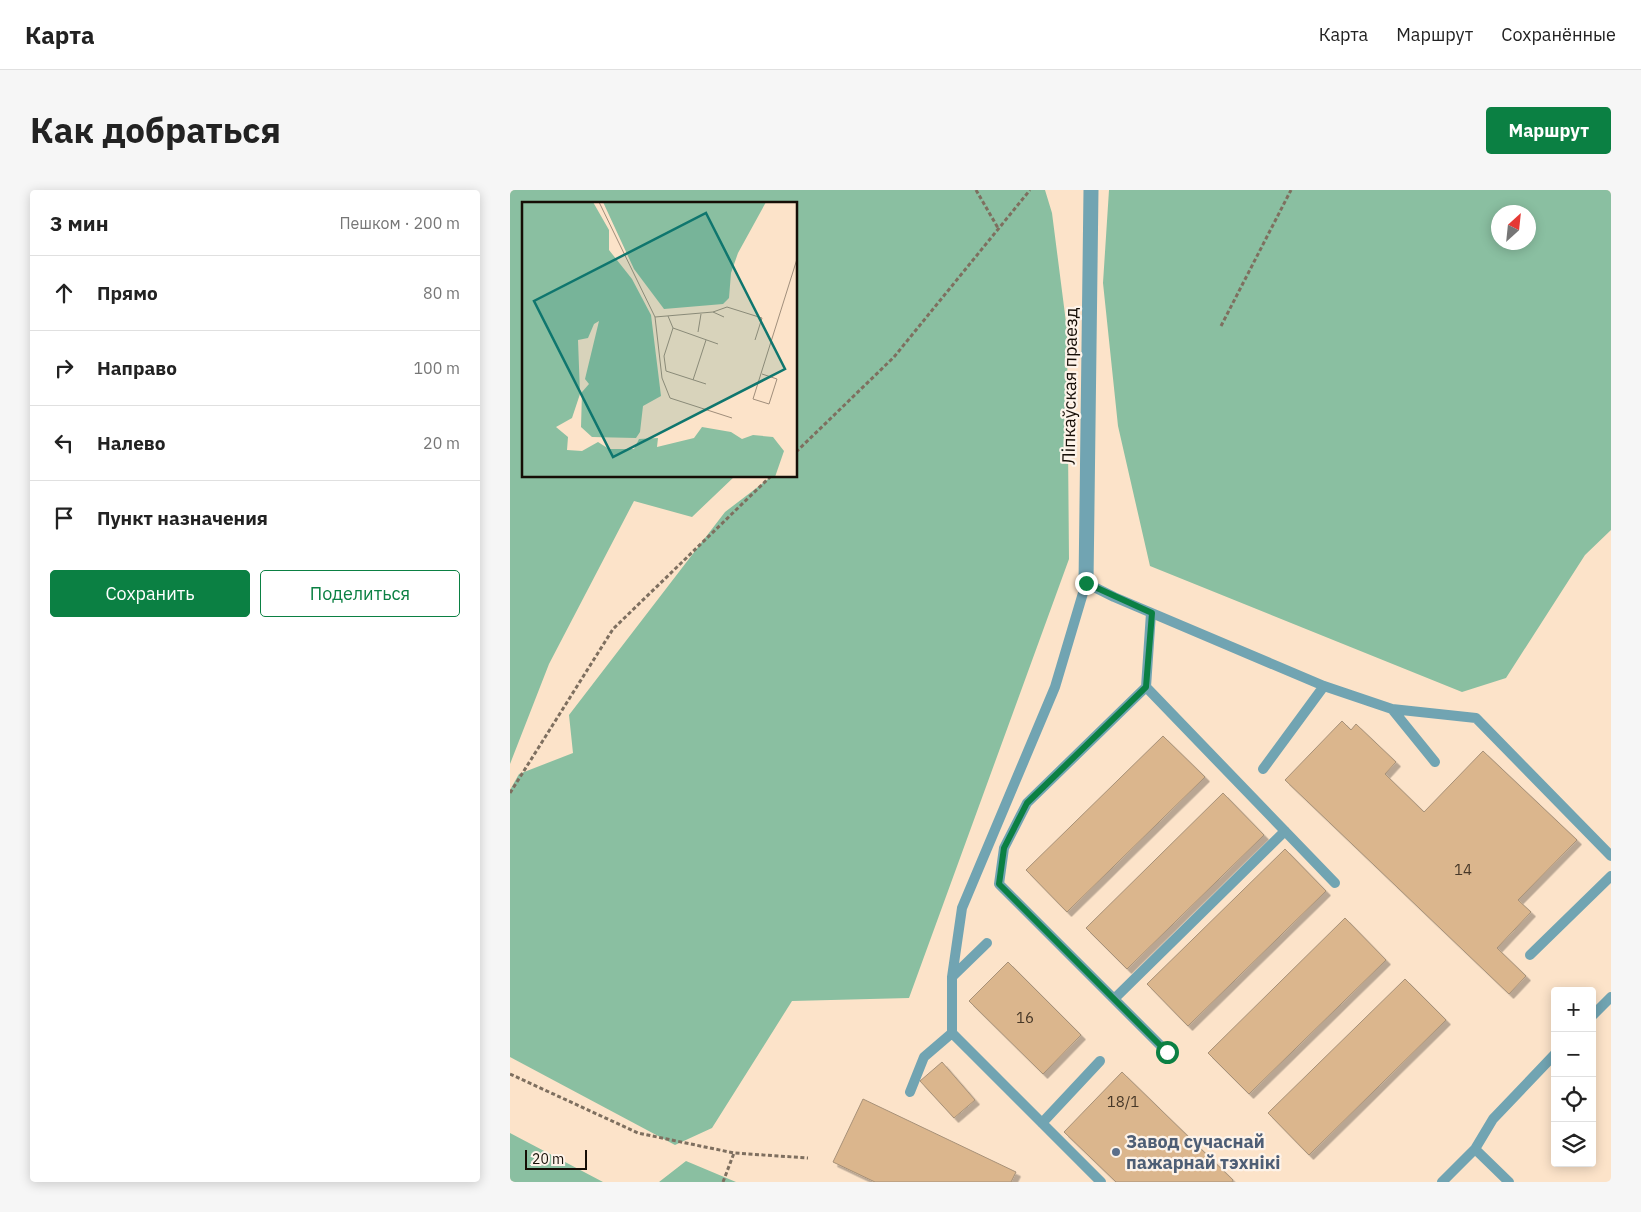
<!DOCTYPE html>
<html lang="ru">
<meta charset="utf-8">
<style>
:root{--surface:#fff;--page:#f6f6f6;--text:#222;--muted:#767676;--line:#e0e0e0;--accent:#0b8043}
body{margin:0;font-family:"IBM Plex Sans",sans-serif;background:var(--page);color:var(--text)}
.controls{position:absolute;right:15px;bottom:15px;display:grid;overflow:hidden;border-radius:5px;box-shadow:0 2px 12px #0003}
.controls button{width:45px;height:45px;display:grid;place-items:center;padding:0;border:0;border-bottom:1px solid var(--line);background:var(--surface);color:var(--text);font:25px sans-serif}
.compass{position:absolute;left:981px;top:15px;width:45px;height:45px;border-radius:50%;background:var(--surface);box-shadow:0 2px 12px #0003;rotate:27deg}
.scale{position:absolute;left:15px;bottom:12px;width:62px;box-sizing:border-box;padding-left:5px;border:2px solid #160e06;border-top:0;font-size:14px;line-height:18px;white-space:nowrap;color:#160e06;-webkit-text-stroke:4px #fdf3e9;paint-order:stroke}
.stop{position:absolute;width:15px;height:15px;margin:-11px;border:4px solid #0b8043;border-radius:50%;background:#fff}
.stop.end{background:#0b8043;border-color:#fff;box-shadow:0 1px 5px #0008}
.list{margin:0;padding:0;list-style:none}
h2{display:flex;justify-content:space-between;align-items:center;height:65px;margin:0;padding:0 20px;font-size:21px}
h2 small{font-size:16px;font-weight:400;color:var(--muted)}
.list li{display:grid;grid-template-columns:32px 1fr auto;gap:15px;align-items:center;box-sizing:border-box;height:75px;padding:0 20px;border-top:1px solid var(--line)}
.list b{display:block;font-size:19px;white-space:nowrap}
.list em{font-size:16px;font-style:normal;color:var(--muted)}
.actions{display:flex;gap:10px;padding:15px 20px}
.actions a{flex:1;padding:11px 0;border:1px solid var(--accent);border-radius:5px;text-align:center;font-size:18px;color:var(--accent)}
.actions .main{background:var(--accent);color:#fff}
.icon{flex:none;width:28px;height:28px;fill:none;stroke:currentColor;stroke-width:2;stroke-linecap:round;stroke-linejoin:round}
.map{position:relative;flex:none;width:1101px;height:992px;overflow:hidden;border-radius:5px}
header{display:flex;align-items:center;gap:30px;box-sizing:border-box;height:70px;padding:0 25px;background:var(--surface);border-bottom:1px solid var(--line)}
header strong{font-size:24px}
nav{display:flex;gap:28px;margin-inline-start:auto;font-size:18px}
.intro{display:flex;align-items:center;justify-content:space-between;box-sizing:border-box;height:120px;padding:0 30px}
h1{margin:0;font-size:35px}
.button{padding:12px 22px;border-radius:5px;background:var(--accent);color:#fff;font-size:18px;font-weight:700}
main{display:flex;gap:30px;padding:0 30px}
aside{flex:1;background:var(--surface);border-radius:5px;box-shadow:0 2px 12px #0003}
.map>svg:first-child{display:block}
.forest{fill:#8abfa1;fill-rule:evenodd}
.building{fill:#dbb68d;stroke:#a79178;filter:url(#shadow)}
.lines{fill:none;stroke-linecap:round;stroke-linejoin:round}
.path{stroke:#7e6f5f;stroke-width:3;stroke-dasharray:4 2.5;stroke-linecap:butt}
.lane{stroke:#71a4b2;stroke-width:10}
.street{stroke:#71a4b2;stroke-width:15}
.route{stroke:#0b8043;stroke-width:6}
.service-dot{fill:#5c6f8a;stroke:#fdf3e9;stroke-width:2}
.labels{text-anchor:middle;stroke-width:4.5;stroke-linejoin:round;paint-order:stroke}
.number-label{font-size:15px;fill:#473828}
.street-label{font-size:18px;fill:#160e06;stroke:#fdf3e9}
.service-label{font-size:18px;font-weight:bold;fill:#4e5e75;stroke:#fdf3e9;text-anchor:start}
.inset-road{fill:none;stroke:#a08e7b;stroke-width:1}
.view{fill:#0f766e;fill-opacity:0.15;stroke:#0f766e;stroke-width:2.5}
.inset-edge{fill:none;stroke:#160e06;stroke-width:2.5}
</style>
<header>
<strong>Карта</strong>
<nav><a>Карта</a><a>Маршрут</a><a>Сохранённые</a></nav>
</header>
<div class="intro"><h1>Как добраться</h1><a class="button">Маршрут</a></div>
<main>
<aside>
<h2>3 мин<small>Пешком · 200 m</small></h2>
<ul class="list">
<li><svg class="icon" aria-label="ahead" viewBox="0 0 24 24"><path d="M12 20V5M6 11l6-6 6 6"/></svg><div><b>Прямо</b></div><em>80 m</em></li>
<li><svg class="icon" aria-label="right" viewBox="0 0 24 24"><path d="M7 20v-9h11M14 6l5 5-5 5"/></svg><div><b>Направо</b></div><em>100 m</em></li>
<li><svg class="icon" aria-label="left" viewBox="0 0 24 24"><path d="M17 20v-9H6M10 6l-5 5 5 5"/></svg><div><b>Налево</b></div><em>20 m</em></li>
<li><svg class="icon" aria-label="arrive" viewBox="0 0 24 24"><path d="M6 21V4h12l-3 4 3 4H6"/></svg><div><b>Пункт назначения</b></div></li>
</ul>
<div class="actions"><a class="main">Сохранить</a><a>Поделиться</a></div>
</aside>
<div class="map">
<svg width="1101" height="992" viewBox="0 0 1101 992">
<defs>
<filter id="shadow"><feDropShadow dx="4.5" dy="4.5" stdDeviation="0" flood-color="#0004"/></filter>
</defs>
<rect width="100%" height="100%" fill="#fce3c9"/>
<path class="forest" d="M0 0H535L542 23 557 140 559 369 399 808 282 811 202 938 165 955 0 867V600L9 584 63 563 59 525 215 322 262 286H286V14H14V286H225L182 327 124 311 39 474 0 574Z
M599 0H1101V340L1075 365 996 488 952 502 640 376 608 236 593 93ZM1018 22V52H988V22Z
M0 943 93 992H0Z
M176 971 226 992H149Z"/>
<path class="building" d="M832 531 841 540 846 534 886 572 875 584 914 622 973 561 1067 650 1008 710 1021 722 987 758 1016 786 999 804 775 590Z
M653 546 695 587 557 722 516 680Z
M713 603 754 645 617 779 576 738Z
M775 659 816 701 678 836 637 794Z
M835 728 876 770 739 904 698 863Z
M498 772 571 845 533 884 459 811Z
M895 789 936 830 799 965 758 923Z
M432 872 465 910 444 928 410 891Z
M612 882 723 990 722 992H606L554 942Z
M353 909 506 982 501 992H365L323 972Z"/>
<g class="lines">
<path class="path" d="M466 0 488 38
M711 136 781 0
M286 262 384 167 520 0
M0 603 103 439 261 286
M0 884 128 943 224 963 298 968
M213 992 224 963"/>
<path class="lane" d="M641 423 636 497 825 693
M636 497 517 613 494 658 489 694 657 862
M882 519 966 528 1101 666
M753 579 814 496
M1020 765 1101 686
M442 787 477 753
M604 809 775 641
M1082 826 1101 807
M400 902 414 867 442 843
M532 933 590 871
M965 959 999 992
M591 992 442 843V787L452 718 545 497 576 393 604 407 814 496 882 519 925 572
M932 992 965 959 983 929 1045 864"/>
<path class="street" d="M576 393 581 0"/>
</g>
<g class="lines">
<path class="route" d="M576 393 642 423 636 497 517 613 494 658 489 694 657 862"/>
</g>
<circle class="service-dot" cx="606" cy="962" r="5"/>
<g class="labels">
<g class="number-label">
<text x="953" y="685">14</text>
<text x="515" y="833">16</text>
<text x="613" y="917">18/1</text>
</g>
<g class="street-label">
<text transform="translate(560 196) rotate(-89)" y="6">Ліпкаўская праезд</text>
</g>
<g class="service-label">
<text x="616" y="958">Завод сучаснай<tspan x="616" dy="21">пажарнай тэхнікі</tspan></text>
</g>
</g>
<g transform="translate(12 12)">
<rect width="275" height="275" fill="#fce3c9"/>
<path d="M0 0H71L87 28V48L110 77 129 113 139 194 121 204 118 230 114 236 70 235 59 225 60 190 67 182 63 177 77 119 72 122 66 136 56 138 58 192 50 216 34 225 46 235 45 248 60 249 76 240 87 247H112L117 237 136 236 135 245 172 236 180 225 209 230 220 237 231 233 251 235 262 249 253 275H0ZM81 0H244L216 51 209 71 207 96 201 102 142 107 112 67Z" fill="#8abfa1"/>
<path class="inset-road" d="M77 0 133 115 140 176 148 196 210 216M191 110 205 105 240 116 233 138M146 114 151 126 196 142M133 115 191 110 202 115M151 126 142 154 144 169 184 182M176 130 179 112M240 172 255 177 247 202 231 197 275 57M171 178 184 138"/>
<path class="view" d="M184 11 263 167 91 255 12 99Z"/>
<rect width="275" height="275" class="inset-edge"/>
</g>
</svg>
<div class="controls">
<button>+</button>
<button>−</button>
<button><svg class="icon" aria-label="locate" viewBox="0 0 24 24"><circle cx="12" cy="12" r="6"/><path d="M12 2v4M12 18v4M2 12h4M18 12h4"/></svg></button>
<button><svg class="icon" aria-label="layers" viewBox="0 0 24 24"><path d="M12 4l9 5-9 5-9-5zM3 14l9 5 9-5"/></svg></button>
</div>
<svg class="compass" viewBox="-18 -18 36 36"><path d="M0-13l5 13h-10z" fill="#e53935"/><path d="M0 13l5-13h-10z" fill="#767676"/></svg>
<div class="scale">20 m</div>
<div class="stop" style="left:657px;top:862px"></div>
<div class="stop end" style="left:576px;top:393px"></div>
</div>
</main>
